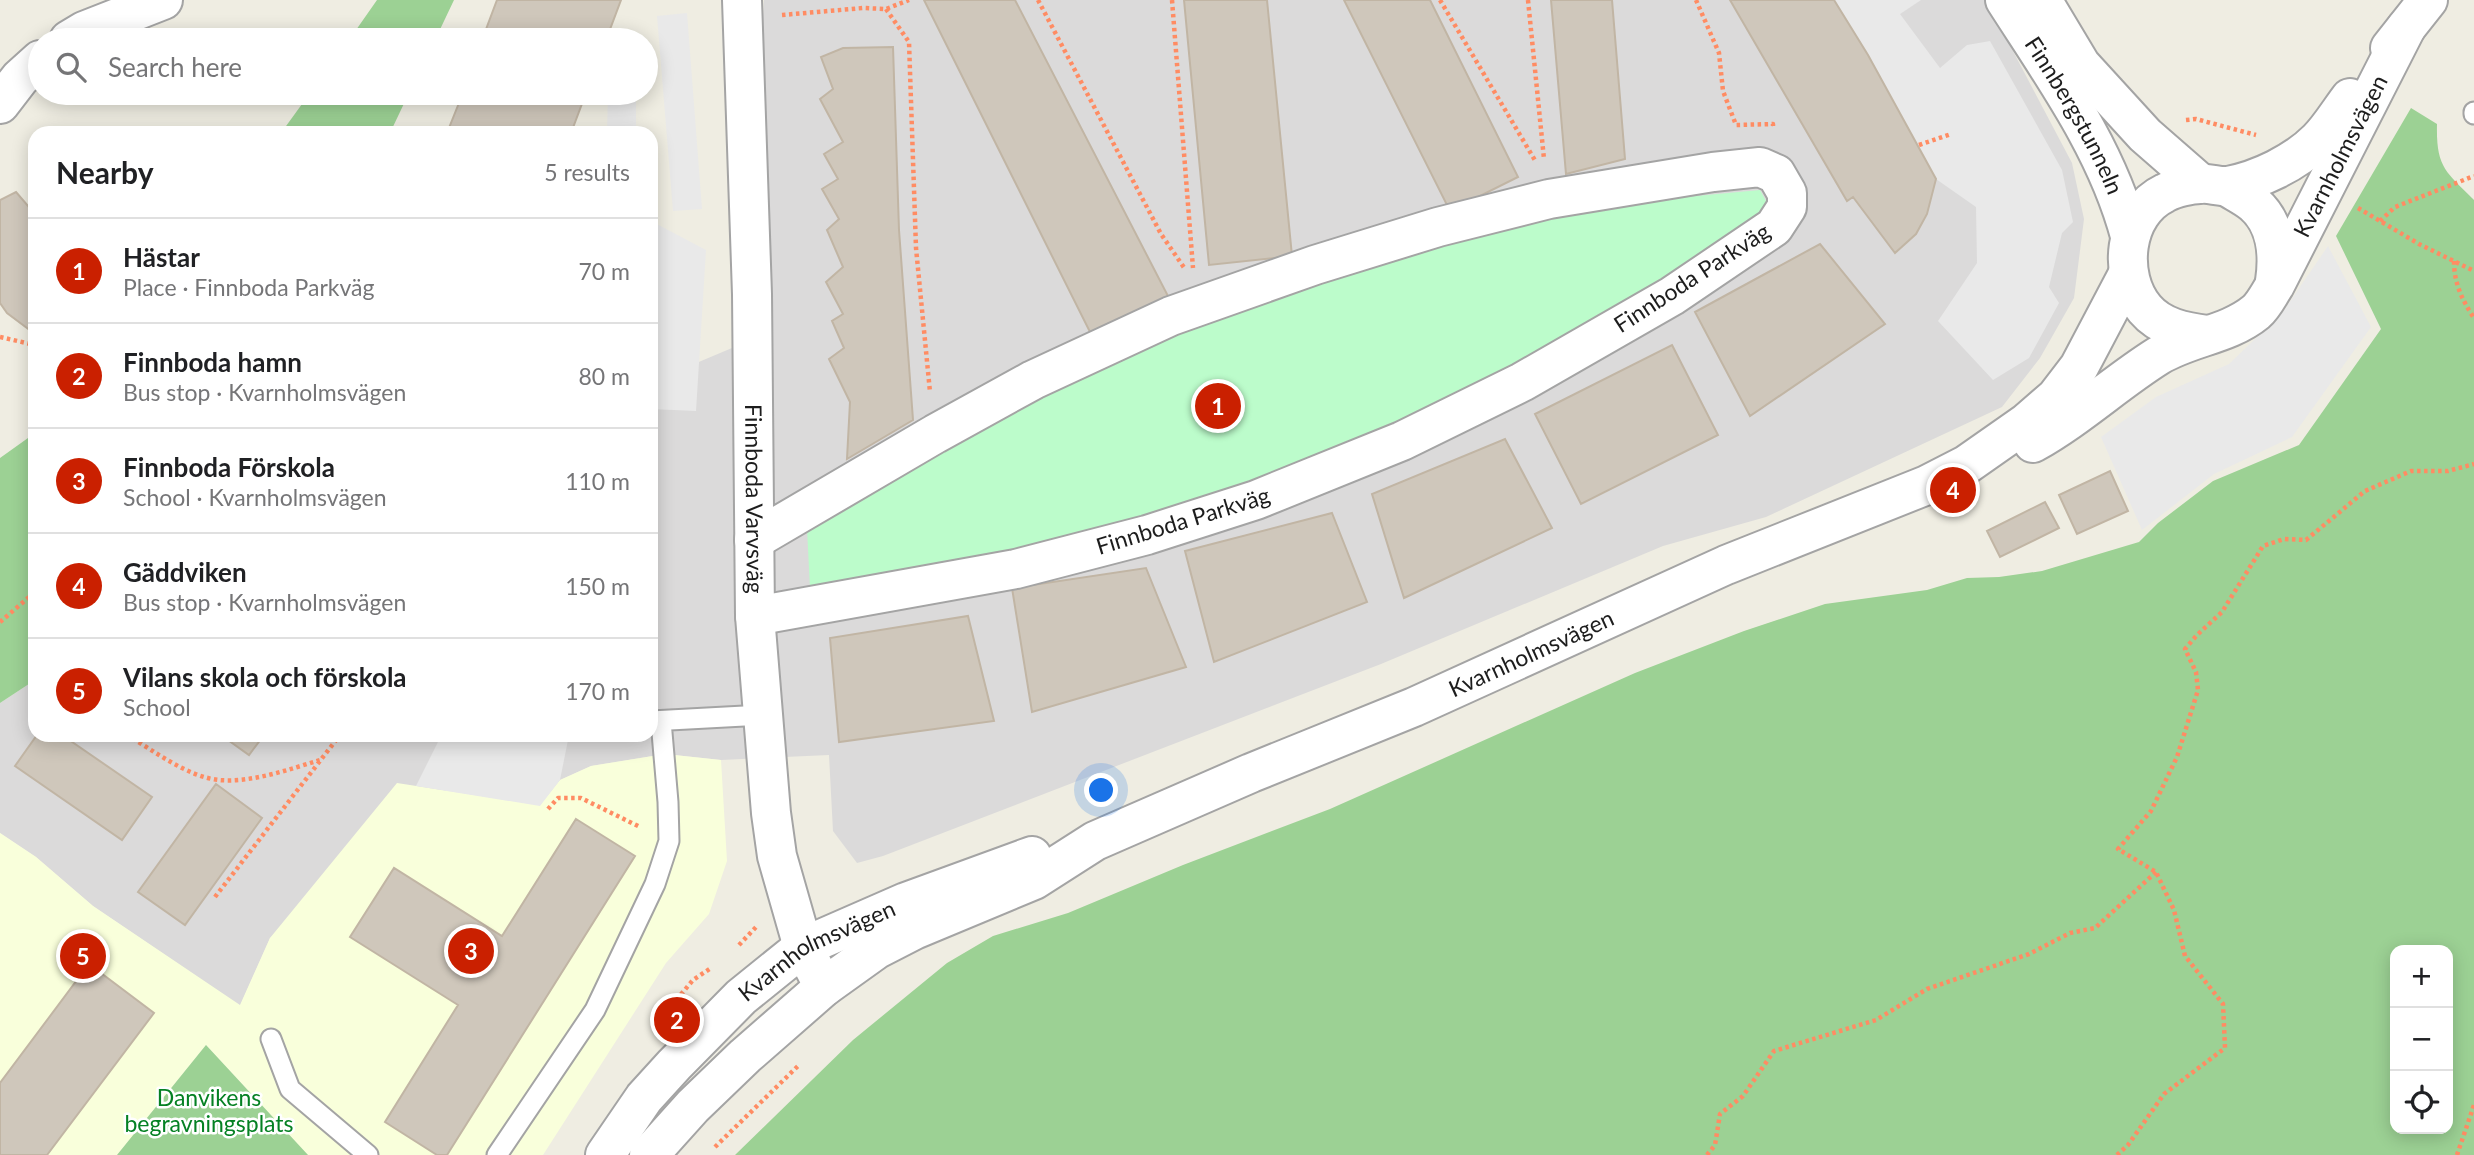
<!DOCTYPE html>
<meta charset="utf-8">
<style>
:root{--surface:#fff;--page:#f6f6f6;--text:#202124;--muted:#757577;--line:#e0e0e0;--accent:#ca2000}
body{margin:0;font-family:Lato,sans-serif;background:var(--page);color:var(--text)}
.controls{position:absolute;right:21px;bottom:21px;display:grid;overflow:hidden;border-radius:14px;box-shadow:0 4px 18px #0003}
.controls button{width:63px;height:63px;display:grid;place-items:center;padding:0;border:0;border-bottom:2px solid var(--line);background:var(--surface);color:var(--text);font:35px sans-serif}
.you{position:absolute;left:1102px;top:791px;width:24px;height:24px;margin:-18px;border:5px solid #fff;border-radius:50%;background:#1a73e8;box-shadow:0 0 0 10px #1a73e833}
.badge{display:grid;place-items:center;width:46px;height:46px;border-radius:50%;background:var(--accent);color:#fff;font-size:23px;font-weight:700}
.pin{position:absolute;translate:-50% -50%;border:4px solid #fff;box-shadow:0 2px 7px #0006}
.list{margin:0;padding:0;list-style:none}
h2{display:flex;justify-content:space-between;align-items:center;height:91px;margin:0;padding:0 28px;font-size:30px}
h2 small{font-size:23px;font-weight:400;color:var(--muted)}
.list li{display:grid;grid-template-columns:46px 1fr auto;gap:21px;align-items:center;box-sizing:border-box;height:105px;padding:0 28px;border-top:2px solid var(--line)}
.list b{display:block;font-size:26px;white-space:nowrap}
.list p{margin:0;font-size:23px;white-space:nowrap;color:var(--muted)}
.list em{font-size:23px;font-style:normal;color:var(--muted)}
.icon{flex:none;width:38px;height:38px;fill:none;stroke:currentColor;stroke-width:2;stroke-linecap:round;stroke-linejoin:round}
.map{position:relative;flex:none;width:2474px;height:1155px;overflow:hidden}
.search{position:absolute;background:var(--surface);box-shadow:0 4px 18px #0003;left:28px;top:28px;width:630px;height:77px;display:flex;align-items:center;gap:18px;box-sizing:border-box;padding:0 24px;border-radius:38px;color:var(--muted);font-size:26px}
.panel{position:absolute;background:var(--surface);box-shadow:0 4px 18px #0003;left:28px;top:126px;width:630px;height:616px;border-radius:21px}
.map>svg:first-child{display:block}
.residential{fill:#dbdada}
.education{fill:#f9ffdb}
.forest{fill:#9cd194;fill-rule:evenodd}
.park{fill:#bcfccb}
.parking{fill:#e9e9e9}
.building{fill:#cfc7bb;stroke:#c1b5a4;stroke-width:2}
.lines{fill:none;stroke-linecap:round;stroke-linejoin:round}
.service-casing{stroke:#a4a4a4;stroke-width:23}
.minor-casing{stroke:#a4a4a4;stroke-width:42}
.tertiary-casing{stroke:#a4a4a4;stroke-width:42}
.path{stroke:#ff8c63;stroke-width:4.5;stroke-dasharray:3.5 3.5;stroke-linecap:butt}
.service{stroke:#fff;stroke-width:19}
.minor{stroke:#fff;stroke-width:38}
.tertiary{stroke:#fff;stroke-width:38}
.labels{text-anchor:middle;stroke-width:5;stroke-linejoin:round;paint-order:stroke}
.street-label{font-size:23px;fill:#1d1d1d;stroke:#fff}
.park-label{font-size:23px;fill:#058123;stroke:#fff}
</style>
<div class="map">
<svg width="2474" height="1155" viewBox="0 0 2474 1155">
<rect width="100%" height="100%" fill="#efede2"/>
<path class="residential" d="M764 0H1986L2072 163 2084 219 2074 298 2040 358 2002 407 1766 517 1663 546 1381 664 883 856 857 863 833 831 829 755 721 760 665 754 591 766 560 780 540 806 446 790 270 938 240 1006 93 906 36 857 0 833V703L35 680V735H651V408L694 364 765 334 761 45Z"/>
<path class="education" d="M665 754 721 760 727 861 709 914 666 963 543 1155H308L206 1045 117 1155H0V833L36 857 93 906 240 1005 270 938 397 783 540 805 560 780 591 766Z"/>
<path class="forest" d="M377 0H454L435 40H349Z
M310 93H409L390 133H281Z
M2411 108 2437 124C2436 167 2445 171 2474 200V1155H735L853 1040 947 963 993 936 1068 913 1183 865 1330 809 1635 673 1744 631 1825 604 1927 590 1967 578 1999 577 2042 571 2139 542 2158 523 2213 481 2299 445 2381 329 2336 236ZM2395 950H2448V1129H2395Z
M35 433V680L0 703V458Z
M206 1045 308 1155H117Z"/>
<path class="park" d="M1760 190 1773 214 1491 386 1282 478 1114 533 810 588 807 529 923 462 1042 397 1196 327 1339 274 1482 233 1611 204Z"/>
<path class="parking" d="M1834 0H1921L1900 14 1940 68 1967 45 1990 41 2062 170 2073 222 2062 233 2049 287 2059 303 2029 358 1993 380 1938 321 1977 263 1976 207 1936 179 1868 55Z
M687 13 702 209 673 211 657 16Z
M608 93H636V133H607Z
M651 221 706 250 696 411 651 409Z
M2328 246 2371 327 2292 437 2214 474 2142 530 2101 437 2156 397 2229 364 2282 313Z
M432 735H569L560 780 540 806 416 786 439 740Z"/>
<path class="building" d="M497 0H621L606 40H482Z
M924 0H1015L1169 298 1092 336Z
M1184 0H1267L1292 256 1209 265Z
M1344 0H1430L1518 177 1450 211Z
M1551 0H1612L1625 159 1566 174Z
M1730 0H1834L1868 55 1936 179 1927 214 1916 234 1895 253 1853 197 1847 201Z
M893 47 899 230 913 420 847 459 850 402 829 359 844 348 832 321 843 314 826 282 843 267 827 230 839 219 822 189 838 179 824 154 843 142 820 99 833 89 821 57 843 48Z
M463 93H586L571 133H447Z
M16 192 35 214V334L7 313 0 303V200Z
M1820 244 1885 324 1750 416 1695 312Z
M1672 345 1718 435 1581 504 1535 414Z
M1505 439 1552 528 1404 598 1372 494Z
M2110 471 2128 511 2077 534 2059 495Z
M2045 502 2059 528 2000 557 1987 531Z
M1332 513 1367 602 1214 662 1185 551Z
M1146 568 1186 667 1032 712 1012 588Z
M968 616 994 721 839 742 830 638Z
M37 735H62L152 797 122 840 15 766Z
M221 735H264L249 755Z
M216 784 262 818 185 925 138 892Z
M576 819 635 856 447 1155H437L385 1122 458 1005 350 937 394 868 502 936Z
M89 964 154 1013 47 1155H0V1083Z"/>
<g class="lines">
<g class="service-casing">
<path id="service" d="M2474 112V114
M651 721 763 715
M271 1039 290 1089 368 1155
M497 1155 595 1010 655 884 669 841 668 802 661 721"/>
</g>
<g class="minor-casing">
<g id="minor">
<path id="s1" d="M742 0 752 294 755 616 771 813 777 856 803 947 824 987"/>
<path id="s2" d="M2005 0C2053 75 2107 149 2130 236"/>
<path d="M2042 0 2081 65 2145 135 2200 183"/>
<path d="M69 40 84 31 163 0"/>
<path d="M0 104 20 78 40 60"/>
<path d="M754 540 935 434 1033 380 1171 316 1315 265 1438 227 1549 199 1713 172 1760 167 1776 174 1787 193V207L1774 227 1672 296 1522 382 1402 441 1256 500 1147 535 1016 569 755 616"/>
</g>
</g>
<g class="tertiary-casing">
<g id="tertiary">
<path d="M2390 48 2428 0"/>
<path d="M2226 186C2235 192 2246 197 2254 204 2276 223 2279 254 2275 281"/>
<path d="M2208 335C2185 332 2161 328 2145 309 2117 276 2123 213 2165 193 2174 188 2191 184 2201 184 2210 183 2219 187 2228 186 2259 180 2295 163 2318 140 2330 128 2340 111 2350 98"/>
<path id="s3" d="M2033 443C2078 418 2115 383 2158 356 2189 337 2228 335 2256 312 2264 305 2269 294 2275 285L2406 28"/>
<path id="s4" d="M605 1155 644 1098 674 1065 741 997 803 947 906 902 1032 856"/>
<path id="s5" d="M649 1155 693 1106 745 1056 824 987 877 949 914 930 1034 880 1095 841 1251 773 1414 707 1726 565 1927 485 1966 465 2026 423 2056 397 2079 367 2128 274"/>
</g>
</g>
<path class="path" d="M1038 0 1161 234 1185 269
M1172 0 1193 268
M1440 0 1536 162
M1528 0 1544 159
M1696 0 1719 53 1723 91 1736 125 1773 124V129
M886 9 909 42 916 248 930 392
M782 15 863 8 886 9 909 0
M2186 120 2196 119 2256 135
M1919 145 1951 134
M2358 208 2419 244 2474 271
M2380 221 2395 207 2474 176
M2454 261C2454 283 2462 300 2474 318
M0 337 35 345
M0 622 35 592
M127 735C154 751 188 777 219 780 252 783 290 769 320 760
M548 809 558 798H581L640 827
M215 897 340 735
M739 945 757 926
M663 1016 693 980 711 968
M715 1147 799 1065
M1707 1155 1715 1145 1720 1114 1743 1096 1774 1051 1876 1020 1927 989 2029 954 2070 933 2095 928 2156 872
M2117 1155 2128 1145 2164 1094 2225 1048 2223 1004 2185 956 2174 910 2156 872 2118 849 2151 811 2177 757 2198 690 2196 672 2185 649 2197 635 2222 612 2263 546 2284 539 2306 540 2365 491 2411 471H2448L2474 464
M2457 1155 2474 1105"/>
<use href="#service" class="service"/>
<use href="#minor" class="minor"/>
<use href="#tertiary" class="tertiary"/>
</g>
<g class="labels">
<g class="street-label">
<text dy="8" stroke="none"><textPath href="#s2" startOffset="135">Finnbergstunneln</textPath></text>
<text dy="8" stroke="none"><textPath href="#s3" startOffset="438">Kvarnholmsvägen</textPath></text>
<text transform="translate(1692 278) rotate(-33)" y="8">Finnboda Parkväg</text>
<text dy="8" stroke="none"><textPath href="#s1" startOffset="499">Finnboda Varvsväg</textPath></text>
<text transform="translate(1183 521) rotate(-17)" y="8">Finnboda Parkväg</text>
<text dy="8" stroke="none"><textPath href="#s5" startOffset="1027">Kvarnholmsvägen</textPath></text>
<text dy="8" stroke="none"><textPath href="#s4" startOffset="299">Kvarnholmsvägen</textPath></text>
</g>
<g class="park-label">
<text x="209" y="1106">Danvikens<tspan x="209" dy="26">begravningsplats</tspan></text>
</g>
</g>
</svg>
<div class="controls">
<button>+</button>
<button>−</button>
<button><svg class="icon" aria-label="locate" viewBox="0 0 24 24"><circle cx="12" cy="12" r="6"/><path d="M12 2v4M12 18v4M2 12h4M18 12h4"/></svg></button>
</div>
<div class="you"></div>
<div class="pin badge" style="left:1218px;top:406px">1</div>
<div class="pin badge" style="left:677px;top:1020px">2</div>
<div class="pin badge" style="left:471px;top:951px">3</div>
<div class="pin badge" style="left:1953px;top:490px">4</div>
<div class="pin badge" style="left:83px;top:956px">5</div>
<div class="search"><svg class="icon" aria-label="search" viewBox="0 0 24 24"><circle cx="10" cy="10" r="6"/><path d="M15 15l6 6"/></svg>Search here</div>
<section class="panel">
<h2>Nearby<small>5 results</small></h2>
<ul class="list">
<li><span class="badge">1</span><div><b>Hästar</b><p>Place · Finnboda Parkväg</p></div><em>70 m</em></li>
<li><span class="badge">2</span><div><b>Finnboda hamn</b><p>Bus stop · Kvarnholmsvägen</p></div><em>80 m</em></li>
<li><span class="badge">3</span><div><b>Finnboda Förskola</b><p>School · Kvarnholmsvägen</p></div><em>110 m</em></li>
<li><span class="badge">4</span><div><b>Gäddviken</b><p>Bus stop · Kvarnholmsvägen</p></div><em>150 m</em></li>
<li><span class="badge">5</span><div><b>Vilans skola och förskola</b><p>School</p></div><em>170 m</em></li>
</ul>
</section>
</div>
